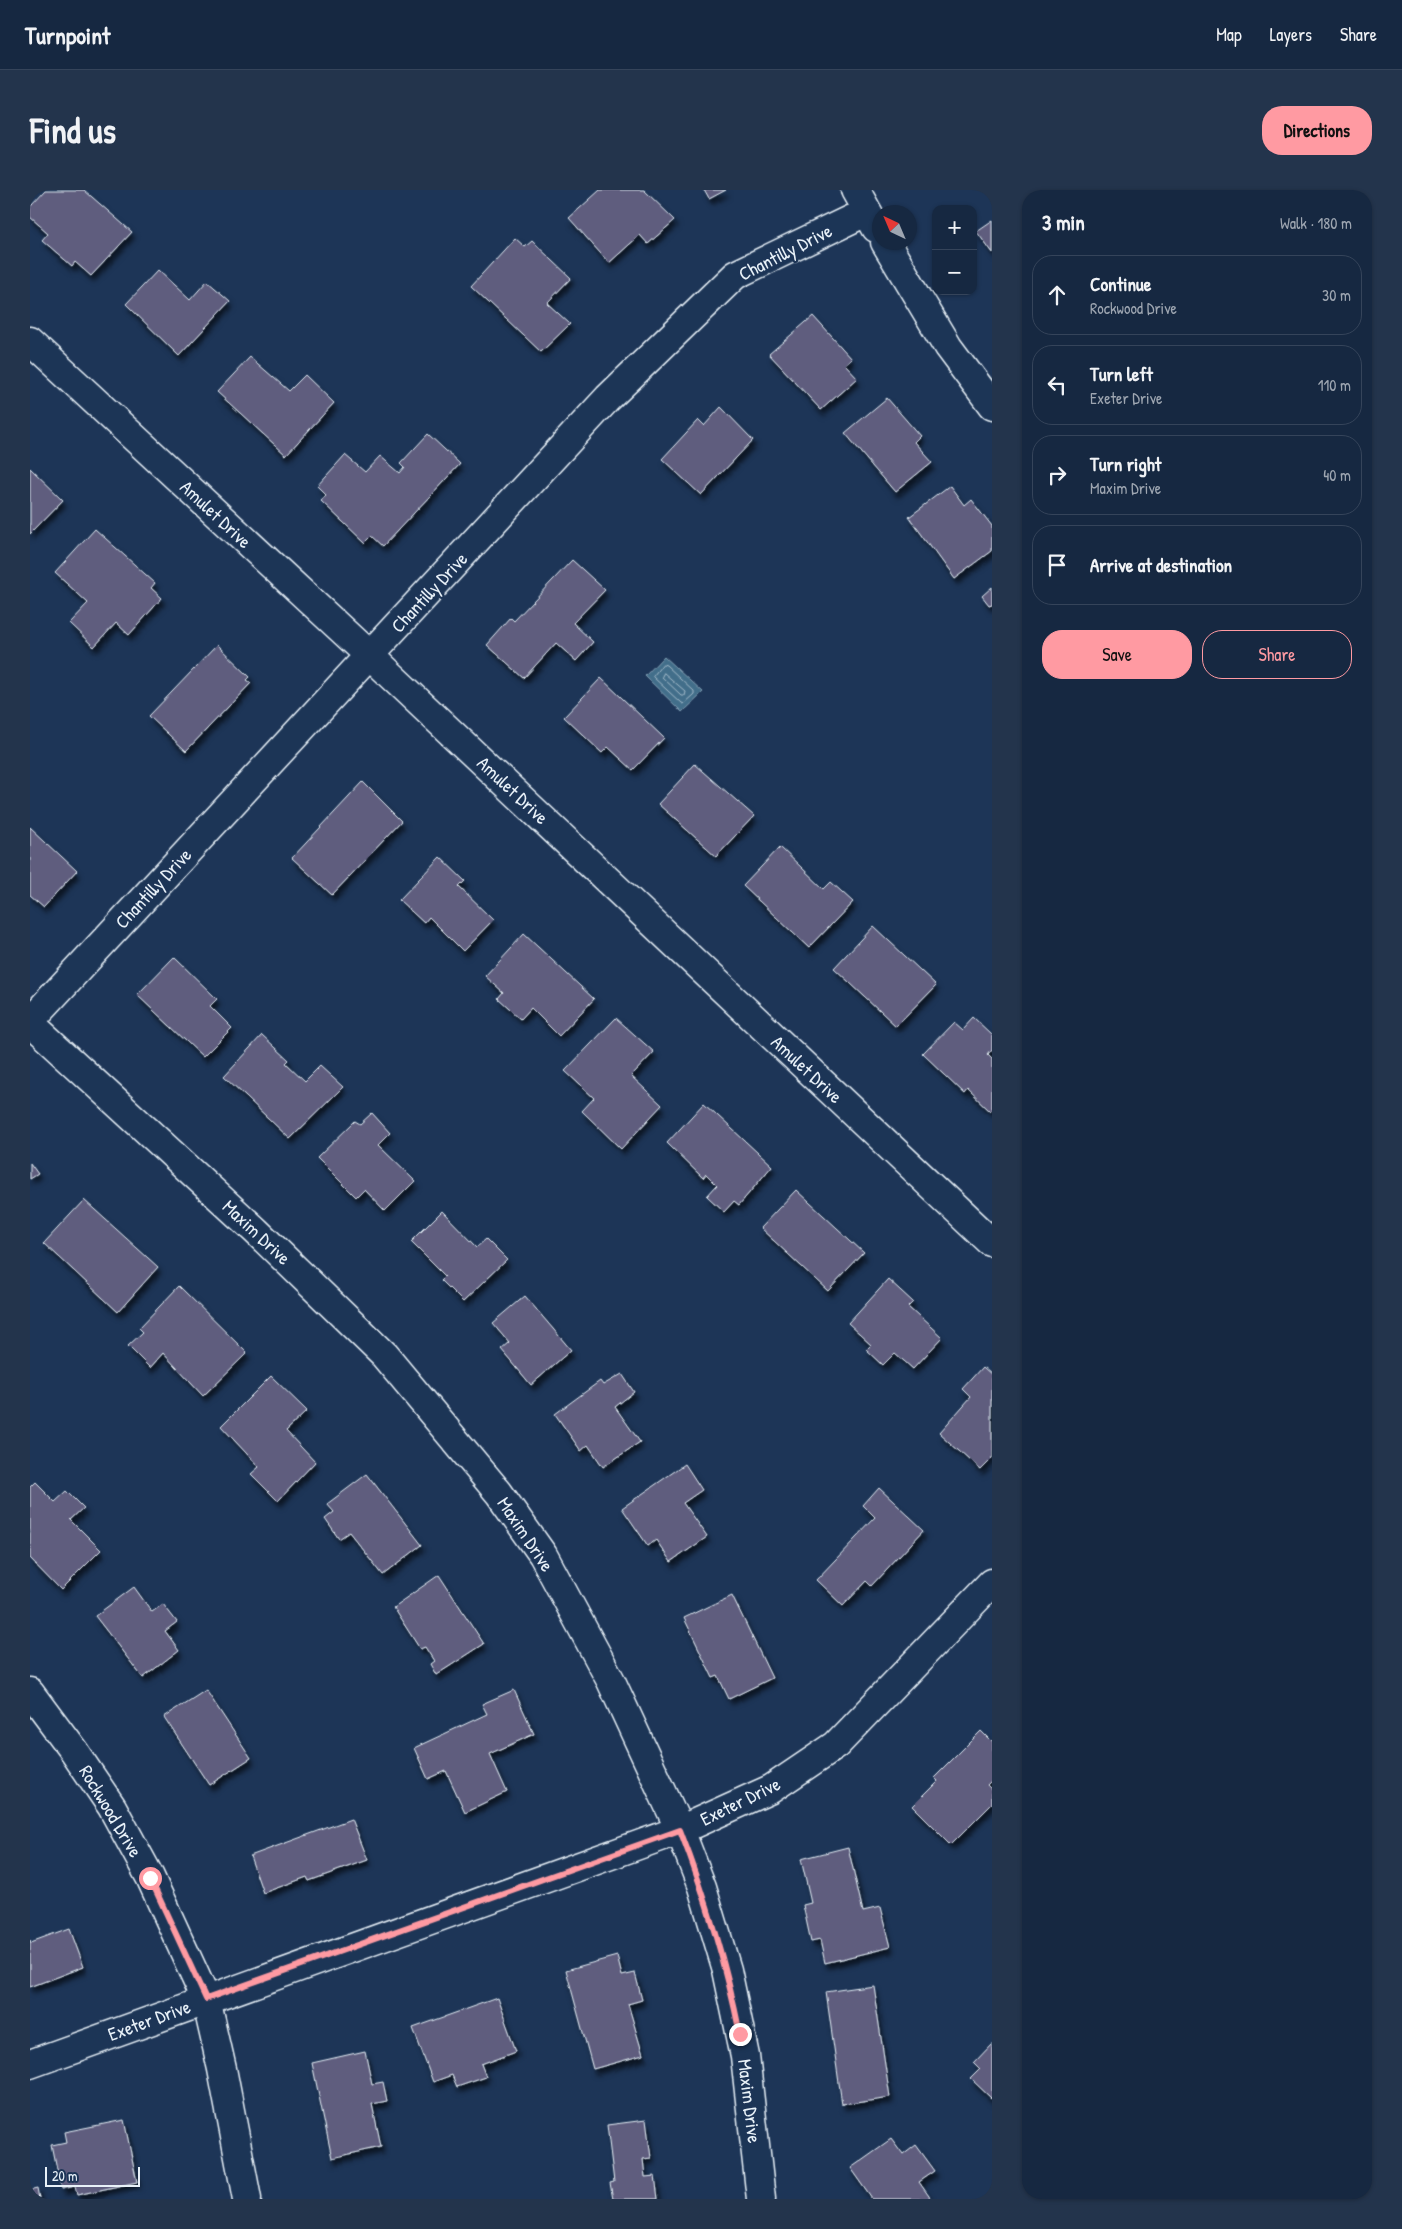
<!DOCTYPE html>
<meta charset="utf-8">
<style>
:root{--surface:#162841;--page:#23344c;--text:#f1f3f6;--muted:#9ea6b1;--line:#35445a;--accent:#ff9aa2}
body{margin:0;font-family:"Patrick Hand",sans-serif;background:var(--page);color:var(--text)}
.controls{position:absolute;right:15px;top:15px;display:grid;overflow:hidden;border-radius:10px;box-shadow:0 1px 4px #0004}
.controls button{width:45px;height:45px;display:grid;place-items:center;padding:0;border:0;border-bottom:1px solid var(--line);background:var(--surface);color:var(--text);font:25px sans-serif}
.compass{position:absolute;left:842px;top:15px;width:45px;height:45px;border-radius:50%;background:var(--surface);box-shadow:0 1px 4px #0004;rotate:316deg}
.scale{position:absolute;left:15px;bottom:12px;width:95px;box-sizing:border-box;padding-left:5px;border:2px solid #e8f1f8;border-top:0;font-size:14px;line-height:18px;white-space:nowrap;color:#e8f1f8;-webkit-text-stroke:4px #1d3557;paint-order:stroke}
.stop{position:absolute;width:15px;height:15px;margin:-11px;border:4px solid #ff9aa2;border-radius:50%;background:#fff}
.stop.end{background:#ff9aa2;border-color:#fff;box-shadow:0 1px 5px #0008}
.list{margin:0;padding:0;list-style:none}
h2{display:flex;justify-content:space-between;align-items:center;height:65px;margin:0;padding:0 20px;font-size:21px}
h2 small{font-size:16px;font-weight:400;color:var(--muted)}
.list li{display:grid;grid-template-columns:32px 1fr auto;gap:15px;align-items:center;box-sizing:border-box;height:80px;margin:0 10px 10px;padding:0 10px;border:1px solid var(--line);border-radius:20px}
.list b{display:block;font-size:19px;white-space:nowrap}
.list p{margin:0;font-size:16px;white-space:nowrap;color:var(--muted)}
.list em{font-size:16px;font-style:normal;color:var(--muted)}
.actions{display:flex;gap:10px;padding:15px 20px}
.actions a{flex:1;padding:11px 0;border:1px solid var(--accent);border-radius:20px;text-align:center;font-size:18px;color:var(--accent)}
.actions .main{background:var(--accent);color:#111}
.icon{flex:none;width:28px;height:28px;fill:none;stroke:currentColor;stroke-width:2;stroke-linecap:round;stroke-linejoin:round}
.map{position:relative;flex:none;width:962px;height:2009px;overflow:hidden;border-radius:20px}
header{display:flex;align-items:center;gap:30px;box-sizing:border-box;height:70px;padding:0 25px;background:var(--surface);border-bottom:1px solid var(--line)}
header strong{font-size:24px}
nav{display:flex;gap:28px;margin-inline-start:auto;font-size:18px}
.intro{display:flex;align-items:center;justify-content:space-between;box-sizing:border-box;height:120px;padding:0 30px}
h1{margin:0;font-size:35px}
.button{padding:12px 22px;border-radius:20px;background:var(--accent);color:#111;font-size:18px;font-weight:700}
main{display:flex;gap:30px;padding:0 30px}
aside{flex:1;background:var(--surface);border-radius:20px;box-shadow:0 1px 4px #0004}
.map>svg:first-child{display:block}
.water{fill:#436e8a;stroke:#85a2b6}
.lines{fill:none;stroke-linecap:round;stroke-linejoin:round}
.shore{stroke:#a6bdcc;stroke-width:1}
.building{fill:#5e5d7e;stroke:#e8f1f8;filter:url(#shadow)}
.minor-casing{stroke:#e8f1f8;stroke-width:31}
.minor{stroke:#1d3557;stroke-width:28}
.route{stroke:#ff9aa2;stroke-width:6}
.labels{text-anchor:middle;stroke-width:4.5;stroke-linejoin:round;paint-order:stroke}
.street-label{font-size:19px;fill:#e8f1f8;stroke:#1d3557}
</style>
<header>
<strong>Turnpoint</strong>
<nav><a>Map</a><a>Layers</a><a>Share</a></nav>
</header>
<div class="intro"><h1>Find us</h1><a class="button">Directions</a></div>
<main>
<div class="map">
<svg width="962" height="2009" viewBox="0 0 962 2009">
<defs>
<filter id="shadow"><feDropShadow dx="3" dy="5.5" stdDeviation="2.5" flood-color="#0009"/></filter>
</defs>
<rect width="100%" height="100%" fill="#1d3557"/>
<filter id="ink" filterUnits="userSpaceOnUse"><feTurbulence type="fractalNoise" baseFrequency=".02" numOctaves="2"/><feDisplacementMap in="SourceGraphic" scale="10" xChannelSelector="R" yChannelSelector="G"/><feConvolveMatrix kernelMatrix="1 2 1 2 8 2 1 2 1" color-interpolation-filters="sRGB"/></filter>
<g filter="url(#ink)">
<path class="water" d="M634 466 673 502 652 522 615 486Z"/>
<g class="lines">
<path class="shore" d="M633 474 636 475 664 501V504L653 514 651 513 623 487Z
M634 483 655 501 654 505H651L632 487Z"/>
</g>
<path class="building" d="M16 0H54L102 42 61 86 45 72 42 76 12 50 18 43 0 27V17Z
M570 0H614L645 30 618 54 610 45 579 73 539 28Z
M674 0H696L679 9Z
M962 30V63L946 41Z
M485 48 495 57 502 51 541 88 517 113 540 134 511 162 441 96Z
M128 80 160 110 177 91 200 111 149 166 96 114Z
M783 126 821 168 814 174 827 188 791 220 739 164Z
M220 167 259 201 275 185 304 213 256 265 187 202Z
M857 208 890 246 884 252 902 272 865 302 815 243Z
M691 217 723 250 671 305 632 269 668 230 674 236Z
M398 244 430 274 353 356 342 346 335 353 291 311 296 305 287 296 315 265 335 282 350 266 370 283 375 277 371 273Z
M0 278 33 310 0 344Z
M920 296 934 315 941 309 962 336V361L924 389 879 327Z
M65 339 125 393 121 398 132 408 99 445 86 433 64 457 39 433 58 413 25 383Z
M542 370 575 400 543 433 563 452 546 471 526 453 494 488 457 455 481 428 484 431Z
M962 397V414L959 415 952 406Z
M187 455 220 487 217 490 221 493 156 561 119 526Z
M571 488 634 548 603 580 578 557 572 563 534 527Z
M665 574 724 626 686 666 628 614Z
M333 592 372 631 302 705 262 668Z
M0 637 47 681 14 717 0 705Z
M750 657 794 699 801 692 823 712 779 758 713 696Z
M410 667 435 691 429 697 463 730 433 761 399 727 394 733 369 710Z
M843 736 906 795 866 836 804 778Z
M494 744 564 809 529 846 501 818 491 829 469 809 474 803 455 786Z
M144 767 187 809 180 816 202 838 173 867 107 805Z
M586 828 624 862 601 886 632 915 591 959 552 921 564 908 535 881Z
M944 828 962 845V860L958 865 962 869V919L960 921 938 900 935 904 893 864 924 832 933 840Z
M232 845 259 870 256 873 275 891 290 876 313 897 260 949 194 886Z
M674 913 742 976 709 1015 704 1011 694 1022 677 1006 687 995 676 984 673 988 637 953Z
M342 923 360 943 348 955 385 991 355 1021 334 999 326 1007 287 968 325 931 330 934Z
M0 973 8 984 0 989Z
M766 1000 834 1063 798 1101 730 1038Z
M54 1010 128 1077 88 1122 14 1053Z
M412 1021 447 1057 456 1049 477 1070 433 1112 411 1090 415 1086 381 1052Z
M858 1089 883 1112 878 1117 912 1148 883 1179 865 1163 853 1175 836 1159 841 1154 818 1133Z
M149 1096 217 1163 173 1206 133 1163 120 1178 98 1156 113 1142 109 1138Z
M495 1106 541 1160 501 1195 472 1160 480 1153 463 1133Z
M953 1177 962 1185V1268L950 1280 909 1243 941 1207 933 1199Z
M592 1184 604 1202 585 1217 610 1252 573 1277 558 1255 551 1261 525 1224 570 1191 573 1195Z
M241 1186 277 1221 256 1241 285 1272 248 1311 221 1284 229 1277 191 1236Z
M655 1274 672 1300 653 1313 677 1347 641 1372 626 1350 618 1356 592 1318Z
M337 1284 392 1355 353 1385 319 1342 309 1349 295 1329 304 1322 297 1314Z
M5 1292 25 1312 37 1301 54 1318 41 1330 71 1360 31 1400 0 1368V1297Z
M849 1298 894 1340 842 1396 837 1391 813 1416 786 1390 845 1328 833 1316Z
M409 1385 454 1454 406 1485 400 1474 404 1471 395 1457 390 1459 363 1417Z
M104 1397 122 1422 133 1414 147 1432 135 1441 149 1460 113 1488 65 1426Z
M702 1405 742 1488 699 1509 688 1486 683 1488 654 1428Z
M176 1500 221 1568 179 1595 134 1527Z
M484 1500 504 1544 460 1564 477 1602 435 1622 416 1581 398 1589 384 1558 457 1524 452 1514Z
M951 1541 962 1552V1590L957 1595 962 1600V1614L921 1655 882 1616 907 1591 904 1588Z
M321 1629 337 1670 279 1691 277 1687 233 1703 220 1666Z
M818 1657 833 1722 850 1718 860 1757 795 1773 790 1750 781 1752 773 1715 781 1713 771 1669Z
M39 1739 53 1777 0 1797V1750L1 1753Z
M587 1766 592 1786 605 1783 612 1810 598 1814 613 1865 563 1879 536 1780Z
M843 1795 860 1907 812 1914 796 1802Z
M467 1808 486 1861 451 1874 456 1887 427 1897 422 1885 403 1892 383 1838Z
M962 1853V1907L961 1908 941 1889 951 1879 944 1872Z
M335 1861 342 1894 353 1892 357 1911 342 1914 351 1957 302 1968 282 1873Z
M94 1930 107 1992 47 2005 45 1997 31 2000 22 1955 36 1952 34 1942Z
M616 1930 621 1968 613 1969 615 1987 625 1986 628 2009H583L580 1993 584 1992 577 1935Z
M861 1949 873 1965 886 1955 905 1981 889 1992 901 2009H842L820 1978Z
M8 1998 10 2009H0V2000Z"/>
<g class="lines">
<g class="minor-casing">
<path id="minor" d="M825 0 846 38
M855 52 918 157 962 216
M0 151 340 466 962 1053
M0 831 578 208 705 85 836 22
M0 833 226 1041 354 1165 469 1303 513 1365 581 1491 650 1640 672 1697 697 1780 715 1866 731 2009
M0 1502 44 1561 82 1617 120 1687 176 1809 192 1879 217 2009
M0 1874 650 1640 741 1599 806 1555 962 1393"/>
</g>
<use href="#minor" class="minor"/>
</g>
</g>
<g class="lines" filter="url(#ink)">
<path class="route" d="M120 1688 176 1809 650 1640C676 1707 696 1774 710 1844"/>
</g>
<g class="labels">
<g class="street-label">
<text transform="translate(755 62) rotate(-27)" y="7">Chantilly Drive</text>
<text transform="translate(186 324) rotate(43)" y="7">Amulet Drive</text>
<text transform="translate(399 402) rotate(-47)" y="7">Chantilly Drive</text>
<text transform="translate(483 600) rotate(43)" y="7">Amulet Drive</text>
<text transform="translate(123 698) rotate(-47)" y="7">Chantilly Drive</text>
<text transform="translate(777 879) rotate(43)" y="7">Amulet Drive</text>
<text transform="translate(227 1042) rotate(43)" y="7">Maxim Drive</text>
<text transform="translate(496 1344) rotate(56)" y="7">Maxim Drive</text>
<text transform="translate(710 1611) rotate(-26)" y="7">Exeter Drive</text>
<text transform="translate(81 1621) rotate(59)" y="7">Rockwood Drive</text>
<text transform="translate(119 1830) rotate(-20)" y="7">Exeter Drive</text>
<text transform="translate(720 1911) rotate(83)" y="7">Maxim Drive</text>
</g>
</g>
</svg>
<div class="controls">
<button>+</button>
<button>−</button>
</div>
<svg class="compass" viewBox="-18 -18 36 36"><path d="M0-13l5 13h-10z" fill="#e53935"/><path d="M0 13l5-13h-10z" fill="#9ea6b1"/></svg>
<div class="scale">20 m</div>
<div class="stop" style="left:120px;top:1688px"></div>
<div class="stop end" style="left:710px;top:1844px"></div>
</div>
<aside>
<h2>3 min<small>Walk · 180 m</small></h2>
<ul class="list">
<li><svg class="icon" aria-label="ahead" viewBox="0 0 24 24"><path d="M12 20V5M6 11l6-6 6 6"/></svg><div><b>Continue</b><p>Rockwood Drive</p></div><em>30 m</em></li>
<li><svg class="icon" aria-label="left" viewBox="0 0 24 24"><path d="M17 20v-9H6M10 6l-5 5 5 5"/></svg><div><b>Turn left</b><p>Exeter Drive</p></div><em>110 m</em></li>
<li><svg class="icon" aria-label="right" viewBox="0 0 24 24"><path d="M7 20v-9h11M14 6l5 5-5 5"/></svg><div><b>Turn right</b><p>Maxim Drive</p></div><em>40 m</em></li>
<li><svg class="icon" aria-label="arrive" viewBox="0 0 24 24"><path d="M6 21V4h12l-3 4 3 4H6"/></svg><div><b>Arrive at destination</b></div></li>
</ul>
<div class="actions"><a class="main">Save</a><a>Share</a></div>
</aside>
</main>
